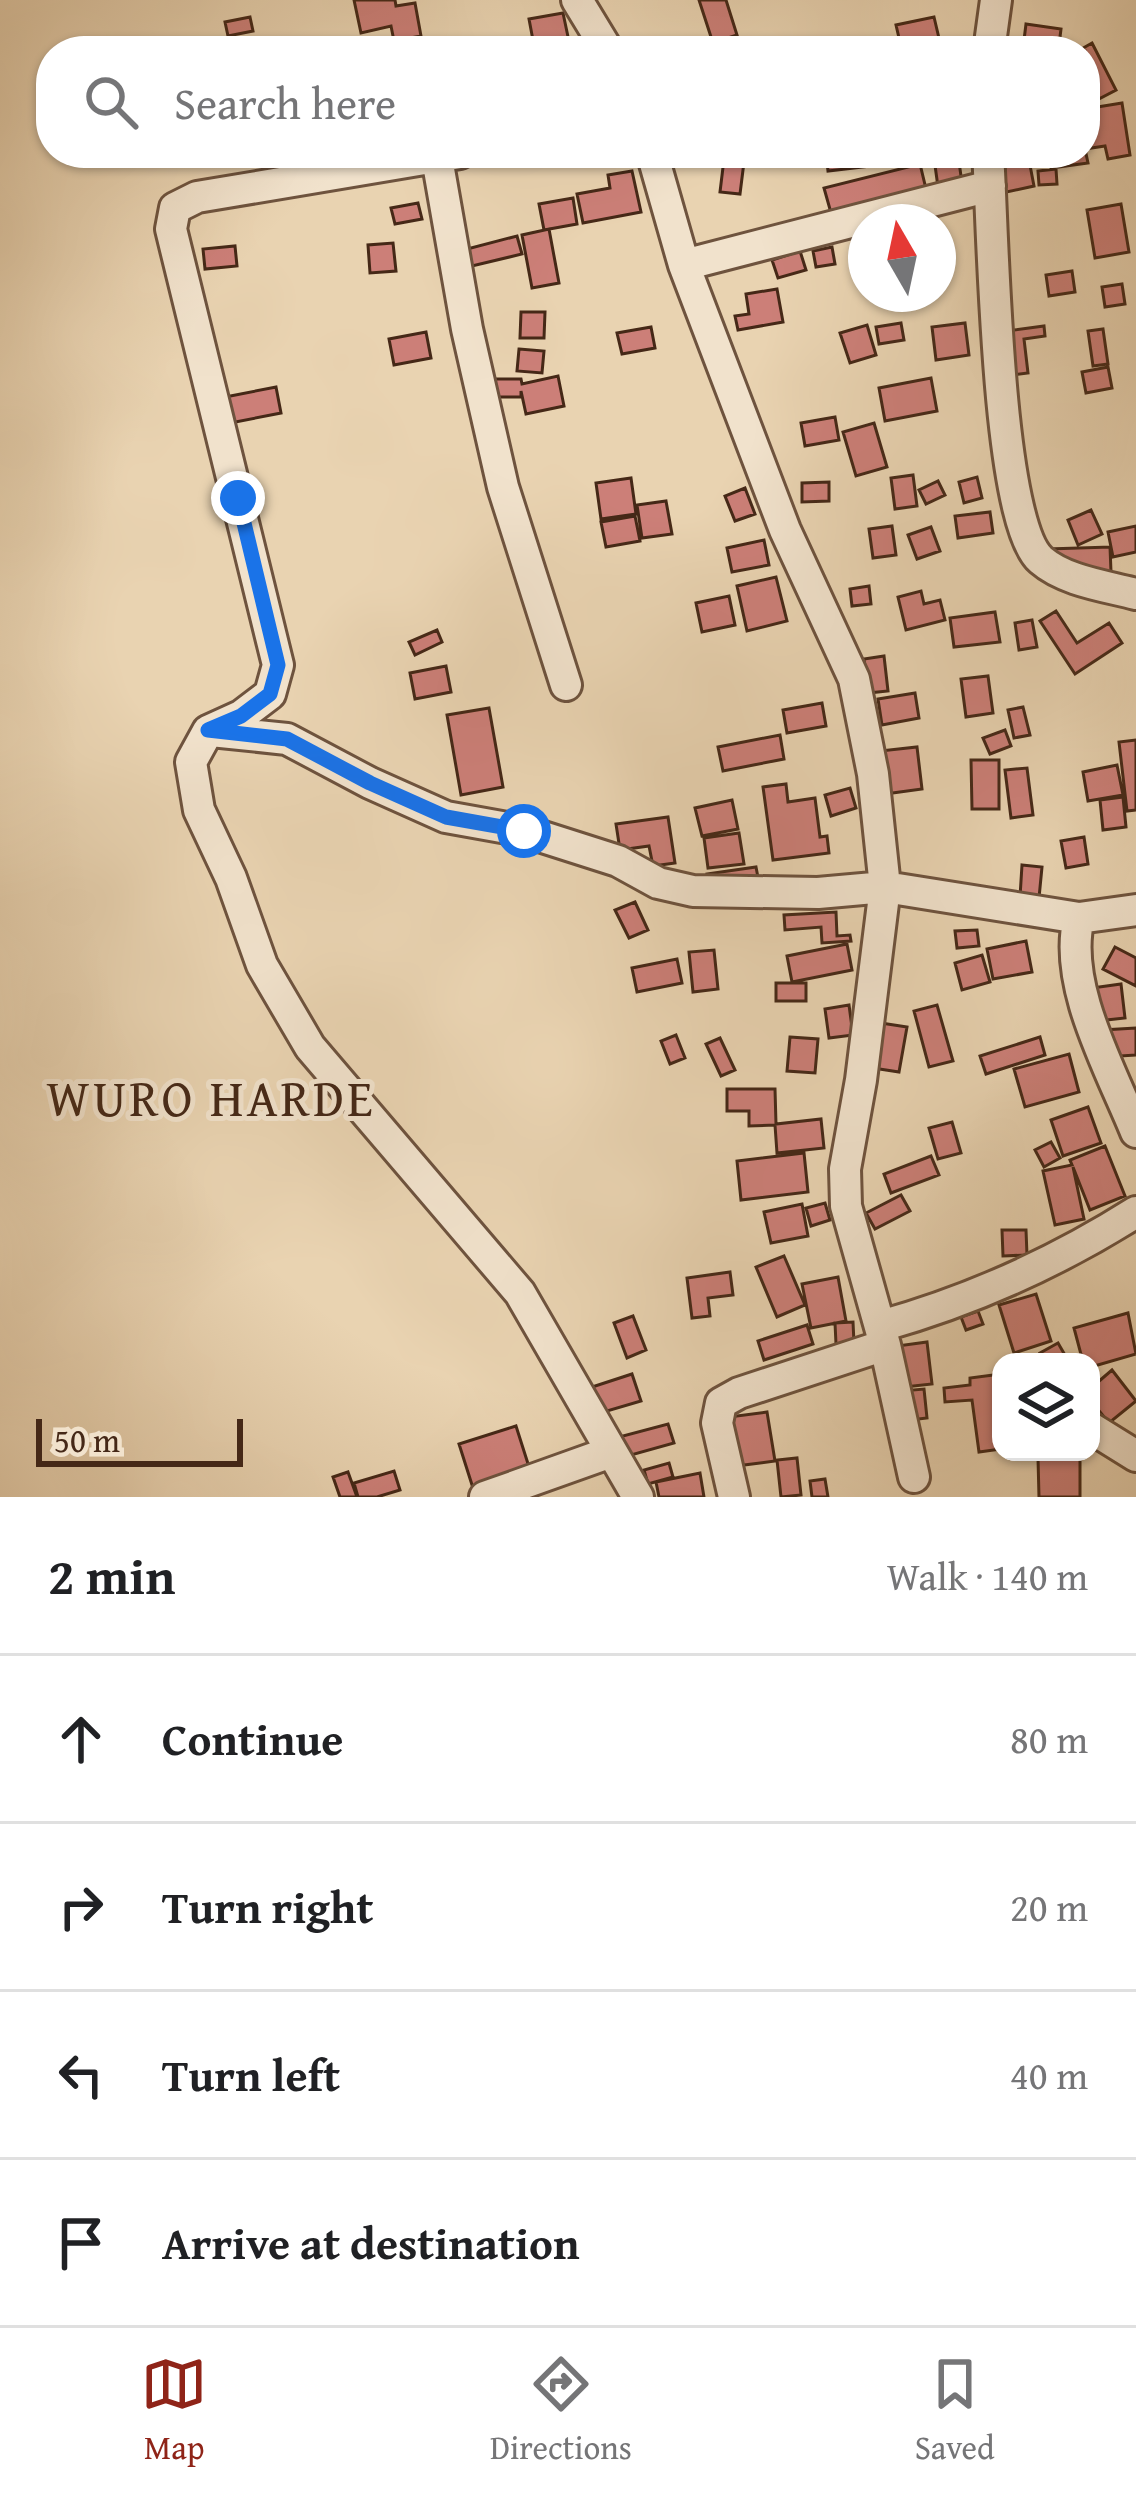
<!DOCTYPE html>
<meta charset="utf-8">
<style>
:root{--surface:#fff;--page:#f6f6f6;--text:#202124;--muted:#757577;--line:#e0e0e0;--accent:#8f2418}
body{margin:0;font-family:"Gentium Book Plus",serif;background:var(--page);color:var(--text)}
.controls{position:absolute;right:36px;bottom:36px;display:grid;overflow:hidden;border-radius:24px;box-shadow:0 3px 9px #0004}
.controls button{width:108px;height:108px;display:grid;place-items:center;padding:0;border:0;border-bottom:3px solid var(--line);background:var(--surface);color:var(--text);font:60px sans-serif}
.compass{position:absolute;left:848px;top:204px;width:108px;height:108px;border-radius:50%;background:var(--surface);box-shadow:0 3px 9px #0004;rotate:351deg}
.scale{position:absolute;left:36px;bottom:30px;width:207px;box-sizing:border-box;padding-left:12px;border:6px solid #452817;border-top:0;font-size:33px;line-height:42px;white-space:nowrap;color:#452817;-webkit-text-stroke:9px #f1e2cc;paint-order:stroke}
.stop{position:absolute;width:36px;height:36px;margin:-27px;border:9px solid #1a73e8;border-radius:50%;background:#fff}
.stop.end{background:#1a73e8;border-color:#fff;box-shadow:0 3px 12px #0008}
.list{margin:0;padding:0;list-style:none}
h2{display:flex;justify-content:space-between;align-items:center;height:156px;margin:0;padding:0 48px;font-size:51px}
h2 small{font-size:39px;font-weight:400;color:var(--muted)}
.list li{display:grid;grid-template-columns:78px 1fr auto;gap:36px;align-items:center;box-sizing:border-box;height:168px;padding:0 48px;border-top:3px solid var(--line)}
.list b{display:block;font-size:45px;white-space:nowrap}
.list em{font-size:39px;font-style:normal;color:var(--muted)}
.icon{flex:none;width:66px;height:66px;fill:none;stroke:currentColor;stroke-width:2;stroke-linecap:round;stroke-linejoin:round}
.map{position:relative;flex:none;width:1136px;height:1497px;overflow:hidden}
.search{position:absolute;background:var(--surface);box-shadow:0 3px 9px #0004;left:36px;right:36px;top:36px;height:132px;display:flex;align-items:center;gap:30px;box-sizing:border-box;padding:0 42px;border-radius:48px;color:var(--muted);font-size:45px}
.sheet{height:828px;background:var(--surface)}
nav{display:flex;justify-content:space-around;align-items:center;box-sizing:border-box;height:168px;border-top:3px solid var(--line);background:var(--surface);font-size:33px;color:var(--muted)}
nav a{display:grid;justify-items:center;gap:6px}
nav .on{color:var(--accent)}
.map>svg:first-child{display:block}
.building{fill:#cc7f78;stroke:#452817;stroke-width:3}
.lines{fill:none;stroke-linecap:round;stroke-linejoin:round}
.street-casing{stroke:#6e533e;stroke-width:36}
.street{stroke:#f1e2cc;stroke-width:30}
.route{stroke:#1a73e8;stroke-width:15}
.labels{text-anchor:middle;stroke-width:10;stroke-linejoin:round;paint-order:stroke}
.quarter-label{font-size:51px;letter-spacing:3px;fill:#452817;stroke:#f1e2cc}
</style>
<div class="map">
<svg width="1136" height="1497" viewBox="0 0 1136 1497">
<rect width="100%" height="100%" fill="#e9d3b1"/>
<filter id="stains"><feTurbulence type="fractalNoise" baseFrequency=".00167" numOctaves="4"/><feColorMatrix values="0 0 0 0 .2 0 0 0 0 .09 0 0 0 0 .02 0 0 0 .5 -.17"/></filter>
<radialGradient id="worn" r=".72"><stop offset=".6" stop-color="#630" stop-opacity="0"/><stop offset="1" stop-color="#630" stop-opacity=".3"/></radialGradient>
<path class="building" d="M354 0H395L396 6 415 3 421 36 394 41 391 26 361 33Z
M699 0H726L737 35 713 43Z
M563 13 571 51H535L529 19Z
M250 17 253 31 228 36 225 22Z
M934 17 942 51H902L896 25Z
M1026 24 1061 29 1059 45 1024 40Z
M429 38 432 51H385L384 46Z
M283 40 285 51H231V50Z
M1092 43 1116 90 1095 101 1085 82V51H1078Z
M1122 103 1130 155 1108 159 1105 146 1085 149 1088 163 1051 168 1048 153H1085V109Z
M826 153H879L880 165 828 171Z
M958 155 962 183 938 187 934 158Z
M724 159 744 162 740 194 720 192Z
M1029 160 1034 186 1002 193 997 167Z
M920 164 926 189 831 213 824 188Z
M1056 169 1057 184 1039 185 1038 171Z
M632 171 641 212 583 223 577 194 610 188 608 175Z
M573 198 577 224 544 230 539 204Z
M418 203 422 219 395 224 391 208Z
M1121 204 1129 252 1095 258 1087 210Z
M549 229 559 283 532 288 522 235Z
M517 236 522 254 472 266 467 249Z
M393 243 396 271 370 273 368 245Z
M235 246 237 266 205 269 203 249Z
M832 247 835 264 816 267 813 251Z
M800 251 806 270 778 278 772 260Z
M1072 271 1075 292 1049 296 1046 275Z
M1122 284 1125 304 1105 307 1102 287Z
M777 289 783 322 738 330 735 316 749 314 746 294Z
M521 312H545L544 338H520Z
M901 323 904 340 879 344 876 327Z
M965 323 969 355 936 360 932 327Z
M867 325 876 355 850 363 840 333Z
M1044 326 1045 336 1024 339 1028 373 1005 376 1000 332Z
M651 327 655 348 622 354 617 333Z
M1103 329 1108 364 1093 366 1088 331Z
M426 332 431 358 394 365 389 339Z
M519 349 544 351 542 373 517 371Z
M1108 367 1112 388 1086 393 1082 372Z
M558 376 564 406 526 414 521 391V397H491V379H521L522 384Z
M931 378 937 411 885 421 879 388Z
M276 387 281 413 215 426 210 400Z
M835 417 839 440 805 446 801 423Z
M874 423 887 467 856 476 843 432Z
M913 475 917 506 895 509 891 478Z
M977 477 982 498 964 503 959 482Z
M631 478 636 514 601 519 596 483Z
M938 481 945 495 926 504 919 490Z
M829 482V501L802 502V483Z
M745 488 755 514 735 521 725 496Z
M666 501 672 534 642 538 637 505Z
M1091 510 1102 534 1078 545 1068 520Z
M990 512 993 533 958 538 955 516Z
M635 516 640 541 606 547 601 522Z
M892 526 896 555 873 558 869 529Z
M1136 526V552L1113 557 1108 532Z
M931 527 940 551 917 559 908 535Z
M764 540 769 565 732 572 727 548Z
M1110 547 1111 572 1049 574 1048 549Z
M776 577 787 621 747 631 737 586Z
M869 586 871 604 852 606 850 589Z
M921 591 924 604 940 600 945 620 906 630 898 597Z
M729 596 735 625 702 632 696 603Z
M1056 611 1077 643 1109 623 1122 643 1075 674 1040 621Z
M995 612 1000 642 954 647 950 618Z
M1032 620 1037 647 1019 650 1015 623Z
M437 630 442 642 415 655 409 642Z
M884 656 888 691 868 693 864 659Z
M446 666 451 692 415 699 410 673Z
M988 676 993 713 966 717 961 679Z
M915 693 919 718 882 725 878 699Z
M822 703 826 726 787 733 783 710Z
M1023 707 1030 735 1014 738 1008 710Z
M489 708 503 787 461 795 447 715Z
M1005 730 1011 746 990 754 983 738Z
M780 735 784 759 723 771 718 747Z
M1136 740V810L1127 811 1119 742Z
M917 747 922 789 885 794 880 751Z
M971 760H999V809H972Z
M1117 765 1123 795 1088 801 1083 772Z
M1027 768 1033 815 1011 818 1005 770Z
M786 784 788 802 815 798 820 837 827 836 829 853 773 860 763 787Z
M850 788 856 808 831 816 825 795Z
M1123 797 1126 827 1103 830 1100 800Z
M732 800 738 829 702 836 695 808Z
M668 817 675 863 653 866 649 846 620 850 616 824Z
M739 833 744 864 708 868 704 838Z
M1084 837 1088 864 1066 868 1061 841Z
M1022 865 1042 867 1039 898 1020 897Z
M756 867 760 888 711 896 707 874Z
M635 902 648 930 629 938 615 910Z
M836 912 837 936 850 935 851 941 822 943 821 927 785 930 784 915Z
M977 930 979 946 957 948 955 931Z
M1026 941 1032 972 993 979 987 949Z
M847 944 852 970 792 982 787 956Z
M1115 947 1136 958V986L1103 969Z
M714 950 718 989 693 992 689 952Z
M982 955 990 982 962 990 955 963Z
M677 959 682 983 637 992 632 968Z
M776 983H806V1001H776Z
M1121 984 1125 1018 1097 1021 1092 988Z
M849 1005 853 1035 829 1038 825 1009Z
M937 1005 953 1061 929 1067 914 1011Z
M881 1023 907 1027 899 1072 873 1068Z
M1136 1028V1055L1105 1057 1103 1030Z
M676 1035 685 1058 670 1064 661 1041Z
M790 1037 818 1039 815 1073 787 1071Z
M1040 1037 1045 1055 986 1074 980 1056Z
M720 1038 735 1070 721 1076 706 1044Z
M1069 1054 1079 1092 1025 1107 1014 1069Z
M727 1089H775L776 1124 821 1119 824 1148 777 1153 775 1125 749 1126V1111H727Z
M1088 1107 1101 1143 1063 1156 1051 1120Z
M952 1122 961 1153 938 1159 929 1128Z
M1051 1142 1060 1158 1044 1167 1035 1150Z
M1105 1146 1125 1196 1090 1210 1073 1167 1084 1219 1055 1225 1043 1171 1072 1165 1070 1160Z
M804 1153 808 1192 741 1200 737 1161Z
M931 1156 939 1175 891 1193 884 1174Z
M901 1195 910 1211 875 1229 866 1213Z
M825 1203 830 1220 811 1226 806 1208Z
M802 1204 808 1236 771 1243 764 1212Z
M1002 1230H1026L1027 1255 1003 1256Z
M784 1256 805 1305 777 1317 756 1267Z
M730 1272 733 1295 708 1298 710 1316 692 1318 687 1278Z
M838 1277 846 1321 811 1328 802 1284Z
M1036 1294 1051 1341 1014 1353 999 1305Z
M978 1311 983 1324 966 1330 961 1317Z
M1128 1313 1136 1354 1091 1367V1362H1083L1074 1328Z
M633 1316 646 1350 627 1358 614 1323Z
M853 1322 854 1343 836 1344 835 1323Z
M807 1325 813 1344 764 1360 758 1341Z
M927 1342 932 1384 886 1389 890 1347Z
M1058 1343 1069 1362H1046L1040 1353Z
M1112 1370 1136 1401 1109 1423 1091 1401V1388Z
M632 1374 641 1401 597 1414 589 1388Z
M1001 1374V1449L979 1452 972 1400 945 1402 944 1388 970 1385V1378Z
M924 1389 927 1418 893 1422 890 1392Z
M767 1412 775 1461 736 1466 729 1417Z
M668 1424 674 1443 624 1457 619 1437Z
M516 1426 530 1470 473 1488 459 1444Z
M1080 1457V1497H1039L1038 1458Z
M797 1458 801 1495 781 1497 777 1460Z
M669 1463 673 1477 648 1484 644 1470Z
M394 1471 400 1490 377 1497H358L354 1483Z
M348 1472 357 1497H340L333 1477Z
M700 1473 704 1497H659L656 1482Z
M825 1479 828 1497H812L810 1481Z"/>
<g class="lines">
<g class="street-casing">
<path id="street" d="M577 0 608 51
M989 51 996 0
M460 153 197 197 175 208 171 229 278 665 270 694 241 716 208 731 191 762 199 810 231 878 262 965 310 1047 520 1293 638 1497
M652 153 684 265 785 530 854 679 873 774 885 887 861 1080 845 1169 846 1206 885 1345 739 1393 721 1403 717 1423 734 1497
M988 153C993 225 996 521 1041 560 1065 581 1106 586 1136 594
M437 158 467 329 503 487 566 685
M684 265 990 186
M211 731 287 739 370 783 446 817 524 831 618 861 658 883 693 891 818 893 885 887 1079 918 1136 910
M1079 918C1062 984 1111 1070 1136 1132
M881 1326C970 1301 1057 1262 1136 1212
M885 1345 914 1477
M1091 1428 1136 1456
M485 1497 611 1452"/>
</g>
<use href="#street" class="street"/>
</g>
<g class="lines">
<path class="route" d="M238 498 278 665 270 694 241 716 208 730 287 739 370 783 446 817 524 831"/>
</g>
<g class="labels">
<g class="quarter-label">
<text x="211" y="1116">WURO HARDE</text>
</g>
</g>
<rect width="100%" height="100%" filter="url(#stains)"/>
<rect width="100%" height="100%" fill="url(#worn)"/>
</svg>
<div class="controls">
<button><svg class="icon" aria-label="layers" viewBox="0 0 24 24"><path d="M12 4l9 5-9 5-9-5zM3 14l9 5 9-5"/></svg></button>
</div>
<svg class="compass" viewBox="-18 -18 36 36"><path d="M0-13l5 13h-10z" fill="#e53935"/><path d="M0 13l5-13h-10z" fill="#757577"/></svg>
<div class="scale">50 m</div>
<div class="stop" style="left:524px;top:831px"></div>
<div class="stop end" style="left:238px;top:498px"></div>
<div class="search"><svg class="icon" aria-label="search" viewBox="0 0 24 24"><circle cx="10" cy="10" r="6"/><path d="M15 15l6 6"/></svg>Search here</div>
</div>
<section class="sheet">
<h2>2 min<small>Walk · 140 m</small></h2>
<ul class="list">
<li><svg class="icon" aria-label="ahead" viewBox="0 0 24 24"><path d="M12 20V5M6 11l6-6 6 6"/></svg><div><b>Continue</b></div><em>80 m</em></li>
<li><svg class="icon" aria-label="right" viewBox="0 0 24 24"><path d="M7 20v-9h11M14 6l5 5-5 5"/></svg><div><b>Turn right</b></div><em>20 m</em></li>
<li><svg class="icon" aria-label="left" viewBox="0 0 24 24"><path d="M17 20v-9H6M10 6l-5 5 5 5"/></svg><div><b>Turn left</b></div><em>40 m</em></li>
<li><svg class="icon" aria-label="arrive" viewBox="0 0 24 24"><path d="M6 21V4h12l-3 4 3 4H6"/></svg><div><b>Arrive at destination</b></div></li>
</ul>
</section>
<nav>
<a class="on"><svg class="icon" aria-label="map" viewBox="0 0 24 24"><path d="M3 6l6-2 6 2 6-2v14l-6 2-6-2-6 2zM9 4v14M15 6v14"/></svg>Map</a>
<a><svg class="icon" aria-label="directions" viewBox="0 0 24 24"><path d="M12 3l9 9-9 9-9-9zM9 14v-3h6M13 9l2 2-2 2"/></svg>Directions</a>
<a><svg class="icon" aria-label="saved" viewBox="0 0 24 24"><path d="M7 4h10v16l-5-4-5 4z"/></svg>Saved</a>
</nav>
